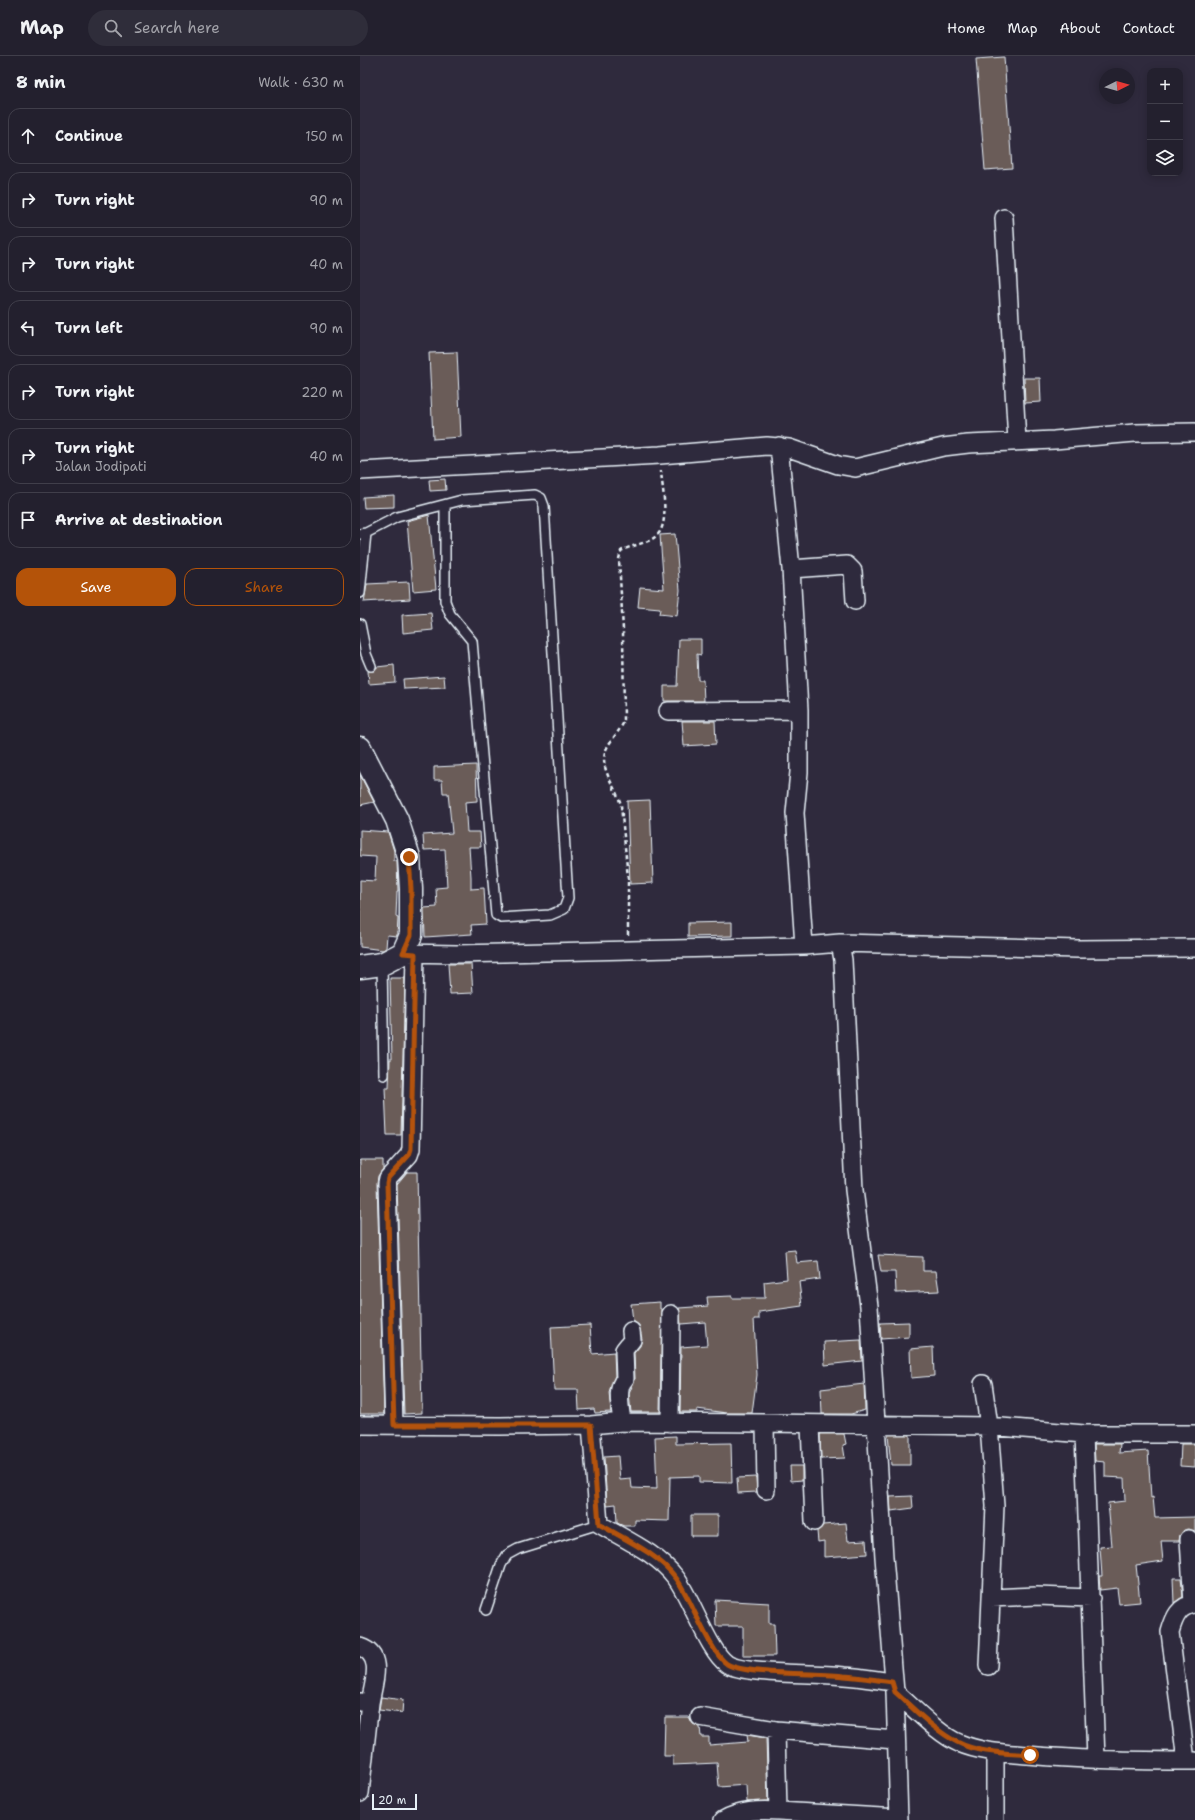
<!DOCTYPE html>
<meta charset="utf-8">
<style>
:root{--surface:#23202e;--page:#2f2d3a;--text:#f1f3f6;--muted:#a3a3aa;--line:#403e4a;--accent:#b45309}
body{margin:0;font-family:"Shantell Sans",sans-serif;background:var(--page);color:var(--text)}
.controls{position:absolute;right:12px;top:12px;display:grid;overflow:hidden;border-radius:8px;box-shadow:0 2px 10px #0003}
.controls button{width:36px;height:36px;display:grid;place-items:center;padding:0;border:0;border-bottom:1px solid var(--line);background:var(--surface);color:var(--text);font:20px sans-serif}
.compass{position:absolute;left:739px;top:12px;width:36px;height:36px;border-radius:50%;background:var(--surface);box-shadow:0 2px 10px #0003;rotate:85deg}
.scale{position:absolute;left:12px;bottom:10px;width:45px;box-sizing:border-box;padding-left:4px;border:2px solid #e8f1f8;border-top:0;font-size:11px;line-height:14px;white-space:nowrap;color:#e8f1f8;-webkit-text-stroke:3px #2f2a3d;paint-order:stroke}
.stop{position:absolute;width:12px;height:12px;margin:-9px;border:3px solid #b45309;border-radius:50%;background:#fff}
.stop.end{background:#b45309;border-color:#fff;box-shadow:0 1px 4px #0008}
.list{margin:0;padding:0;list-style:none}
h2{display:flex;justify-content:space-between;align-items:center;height:52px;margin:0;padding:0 16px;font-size:17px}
h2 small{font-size:13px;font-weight:400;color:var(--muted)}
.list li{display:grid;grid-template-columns:26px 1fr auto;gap:12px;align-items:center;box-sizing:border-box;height:56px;margin:0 8px 8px;padding:0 8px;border:1px solid var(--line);border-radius:12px}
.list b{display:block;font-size:15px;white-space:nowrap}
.list p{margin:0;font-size:13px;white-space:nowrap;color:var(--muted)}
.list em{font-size:13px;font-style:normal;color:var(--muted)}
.actions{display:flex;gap:8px;padding:12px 16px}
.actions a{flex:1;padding:9px 0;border:1px solid var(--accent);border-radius:12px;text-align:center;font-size:14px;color:var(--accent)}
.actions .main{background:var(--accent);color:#fff}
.icon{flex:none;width:22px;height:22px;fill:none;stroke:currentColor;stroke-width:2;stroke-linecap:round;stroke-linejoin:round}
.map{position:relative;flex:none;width:835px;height:1764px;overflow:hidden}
header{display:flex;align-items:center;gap:24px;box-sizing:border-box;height:56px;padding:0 20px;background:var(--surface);border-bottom:1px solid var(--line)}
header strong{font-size:19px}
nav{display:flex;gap:22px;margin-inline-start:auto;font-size:14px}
.search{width:280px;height:36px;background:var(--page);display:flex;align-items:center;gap:10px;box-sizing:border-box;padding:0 14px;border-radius:22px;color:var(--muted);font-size:15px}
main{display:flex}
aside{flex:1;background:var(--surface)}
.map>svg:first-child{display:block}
.building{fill:#6b5c59;stroke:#e8f1f8}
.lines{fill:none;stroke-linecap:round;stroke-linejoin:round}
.lane-casing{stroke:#e8f1f8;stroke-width:12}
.street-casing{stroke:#e8f1f8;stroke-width:20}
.secondary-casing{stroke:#e8f1f8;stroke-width:25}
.path{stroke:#e8f1f8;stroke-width:2.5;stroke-dasharray:4 3;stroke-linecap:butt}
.lane{stroke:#2f2a3d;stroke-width:9}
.street{stroke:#2f2a3d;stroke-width:17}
.secondary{stroke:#2f2a3d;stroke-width:22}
.route{stroke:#b45309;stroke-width:5}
</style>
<header>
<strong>Map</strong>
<div class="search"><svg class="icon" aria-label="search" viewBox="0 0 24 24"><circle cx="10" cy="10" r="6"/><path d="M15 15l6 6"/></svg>Search here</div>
<nav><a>Home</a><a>Map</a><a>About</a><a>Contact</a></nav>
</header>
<main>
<aside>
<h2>8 min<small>Walk · 630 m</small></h2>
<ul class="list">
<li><svg class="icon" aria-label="ahead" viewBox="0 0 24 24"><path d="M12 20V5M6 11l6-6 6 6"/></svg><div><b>Continue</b></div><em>150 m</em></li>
<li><svg class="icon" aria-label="right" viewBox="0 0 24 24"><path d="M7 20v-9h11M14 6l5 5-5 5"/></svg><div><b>Turn right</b></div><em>90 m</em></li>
<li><svg class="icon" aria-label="right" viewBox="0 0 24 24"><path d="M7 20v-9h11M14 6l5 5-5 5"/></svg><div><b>Turn right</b></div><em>40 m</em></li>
<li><svg class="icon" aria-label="left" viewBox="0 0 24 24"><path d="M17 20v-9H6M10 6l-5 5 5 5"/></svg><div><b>Turn left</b></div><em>90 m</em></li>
<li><svg class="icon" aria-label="right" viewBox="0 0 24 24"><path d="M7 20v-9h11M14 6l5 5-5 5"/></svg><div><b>Turn right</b></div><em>220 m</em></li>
<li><svg class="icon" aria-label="right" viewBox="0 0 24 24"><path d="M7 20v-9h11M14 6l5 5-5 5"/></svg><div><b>Turn right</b><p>Jalan Jodipati</p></div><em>40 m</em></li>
<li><svg class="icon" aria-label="arrive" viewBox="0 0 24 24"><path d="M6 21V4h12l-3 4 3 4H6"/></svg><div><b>Arrive at destination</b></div></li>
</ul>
<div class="actions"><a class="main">Save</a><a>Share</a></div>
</aside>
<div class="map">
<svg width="835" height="1764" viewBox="0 0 835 1764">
<rect width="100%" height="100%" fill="#2f2a3d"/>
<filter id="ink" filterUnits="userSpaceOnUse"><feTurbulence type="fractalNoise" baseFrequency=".025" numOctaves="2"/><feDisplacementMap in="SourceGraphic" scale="8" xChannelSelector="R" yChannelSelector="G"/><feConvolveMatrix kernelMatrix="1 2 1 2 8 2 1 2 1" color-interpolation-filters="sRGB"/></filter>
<g filter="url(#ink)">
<path class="building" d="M644 1 652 112 625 114 616 3Z
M97 296 101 381 73 383 69 297Z
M664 322H680L681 346 665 347Z
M85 423 86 434 70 435 69 424Z
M34 439V451L4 452 3 441Z
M69 459 76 533 53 535 47 465Z
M315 478 320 534 317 560 299 558 300 553 278 551 280 531 304 533 300 479Z
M49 526 50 543 4 546 7 528Z
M71 557 73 574 43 577 42 559Z
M319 583H341V599L337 598 338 624H343L344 645H304V630H317Z
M34 609 35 626 9 628 8 615H14L17 611Z
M84 620 85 631 44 633 43 623Z
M322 665H355L356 688 324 690Z
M116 709 117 745 105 746 107 776H120L121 791H109L111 821V833L124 832 126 868 111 869 112 878 65 881 64 852 77 851 76 832 87 831 85 793 64 794 63 779 92 777 88 737H83L82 724H74V711Z
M0 719 14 746 0 749Z
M290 744 293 827 270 828 267 745Z
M0 774 28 776 34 795V805H37L38 835H37L36 861 38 862 37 880 27 879 26 892 23 894 0 891V824L15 825 16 801 0 800Z
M372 866V880L328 881V867Z
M88 908H111L113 937 90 938Z
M30 922H45L41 1079H27L25 1032H29L30 1003H32Z
M0 1104H23V1113L18 1120 17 1127 24 1358H0Z
M47 1116H57L62 1357 44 1358 37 1128Z
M435 1194 437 1207 458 1205 460 1223 439 1226 442 1250 399 1256V1263H394L397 1319 392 1357H367L337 1353V1356H320L321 1291 347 1289 345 1266 321 1268 319 1252 348 1250 347 1241 372 1240V1242H405L404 1226 427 1223 425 1195Z
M518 1199 563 1201V1215H576L579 1235 536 1237 535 1216H521Z
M300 1246V1253H302L300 1356H271L269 1338 275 1323 274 1297 280 1290 282 1283 279 1269 273 1265 271 1248Z
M549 1266V1281L521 1283 520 1267Z
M230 1269 232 1298 254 1296 255 1320 249 1337 251 1356 235 1357 234 1353 219 1354 218 1334H194L191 1271Z
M501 1284 502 1305 465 1309 464 1286Z
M573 1291 574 1320 551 1322 550 1293Z
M504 1328 505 1354 491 1358H462L461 1333Z
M460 1378H484L486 1388 483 1389 485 1402 461 1403Z
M528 1379H550V1409H531Z
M316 1380V1388L371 1387 372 1427 339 1426V1420L310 1421 309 1465 275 1464V1470H264L257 1467 256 1448 247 1449 244 1401 258 1400 260 1424 271 1423 272 1432 297 1433 295 1381Z
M734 1388H760L759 1397 788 1395 791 1442 793 1441 795 1462 835 1461V1475L829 1473 824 1474 820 1479 819 1485H801L803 1505 776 1509 780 1546 759 1548 757 1532 740 1534 739 1520H742L740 1491 752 1490 748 1447 765 1445 764 1422 745 1421V1406L735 1405Z
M821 1388H835V1411L820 1410Z
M430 1410H442V1424L431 1425Z
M396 1421 397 1436 378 1437 377 1422Z
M552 1440 553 1452 531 1455 530 1441Z
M331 1459H358V1480H331Z
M486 1467 488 1485 506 1484 507 1498 464 1501V1485L458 1486 457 1475 463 1469Z
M813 1522H821L823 1541 814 1547Z
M355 1544 409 1547V1568H414L415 1600H383V1570H356Z
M21 1641 43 1644 42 1657 19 1654Z
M305 1661H329L333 1668 340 1671 341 1681H349V1689L388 1686 387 1679 406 1682 408 1745 387 1746 386 1729 359 1731 357 1707 313 1709V1700H304Z"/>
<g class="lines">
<g class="lane-casing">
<path id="lane" d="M0 478 6 477 37 461 102 444 175 439 181 442 184 450 208 842 204 853 190 859 141 862 136 859 112 585 90 558 85 545V450
M0 537 6 477
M0 568 6 598 11 610
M22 908 24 1019
M126 1554 141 1509 147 1499 158 1493 239 1468"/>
</g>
<g class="street-casing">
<path id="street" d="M644 162 657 385
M419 390 431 513 439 654V716L435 757 444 890
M0 415 300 399 407 390 429 392 478 409 495 412 583 391 608 388 694 384 775 377 835 376
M431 513 487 509 493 515 495 545
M308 655 439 654
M480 887 718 893 835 892
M43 897 96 898 444 890 480 887 483 904 494 1134 509 1250 524 1501 535 1636C552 1650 579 1679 599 1687 620 1696 644 1697 667 1699 723 1704 779 1705 835 1705
M623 1328 629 1370 635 1450 631 1542 677 1540 731 1542
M262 1366C261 1354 255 1332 265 1323L264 1294 272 1284 271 1275
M310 1367 311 1258
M405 1367 406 1434
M0 1369 140 1370 231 1369 262 1366 405 1367 629 1370 724 1378H835
M34 1369 27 1127 28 1122 49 1099 51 1093 55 898
M231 1369 239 1468C266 1484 297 1497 316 1522 331 1542 349 1596 367 1608 385 1619 459 1617 484 1620 500 1621 517 1624 533 1626
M450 1369 454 1466
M724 1378 736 1703
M829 1483 833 1548
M0 1591C25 1599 13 1628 10 1647
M628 1610 631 1542
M535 1636 539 1764
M0 1646 10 1647 0 1737
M340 1661 416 1674 535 1684
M416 1674 418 1755 539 1762
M635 1696V1764
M826 1705 810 1576C814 1562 819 1549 835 1548
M363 1764C380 1754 399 1754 418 1755"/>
</g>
<g class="secondary-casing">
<path id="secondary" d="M0 692 37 764 49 801 51 833V879L43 897 22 908 0 911"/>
</g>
<path class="path" d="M268 879V822L261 749C257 733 240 714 245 697 247 687 260 676 264 665L263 574 259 503 261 495C271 489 286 488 295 481 311 470 302 432 301 415"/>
<use href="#lane" class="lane"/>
<use href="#street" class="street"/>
<use href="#secondary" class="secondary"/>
</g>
</g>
<g class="lines" filter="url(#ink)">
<path class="route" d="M49 801 51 833V879L43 897 55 898 51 1093 49 1099 28 1122 27 1127 34 1369H231L239 1468C266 1484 297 1497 316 1522 331 1542 349 1596 367 1608 385 1619 459 1617 484 1620 500 1621 516 1624 532 1626L535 1636C553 1652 575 1675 597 1686 618 1697 646 1697 670 1699"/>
</g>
</svg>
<div class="controls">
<button>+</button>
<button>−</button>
<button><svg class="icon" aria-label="layers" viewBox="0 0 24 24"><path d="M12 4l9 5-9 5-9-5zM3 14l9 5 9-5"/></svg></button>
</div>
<svg class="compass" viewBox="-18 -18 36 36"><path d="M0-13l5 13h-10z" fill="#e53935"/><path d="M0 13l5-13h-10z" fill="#a3a3aa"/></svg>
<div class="scale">20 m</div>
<div class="stop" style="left:670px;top:1699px"></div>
<div class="stop end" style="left:49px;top:801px"></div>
</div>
</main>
